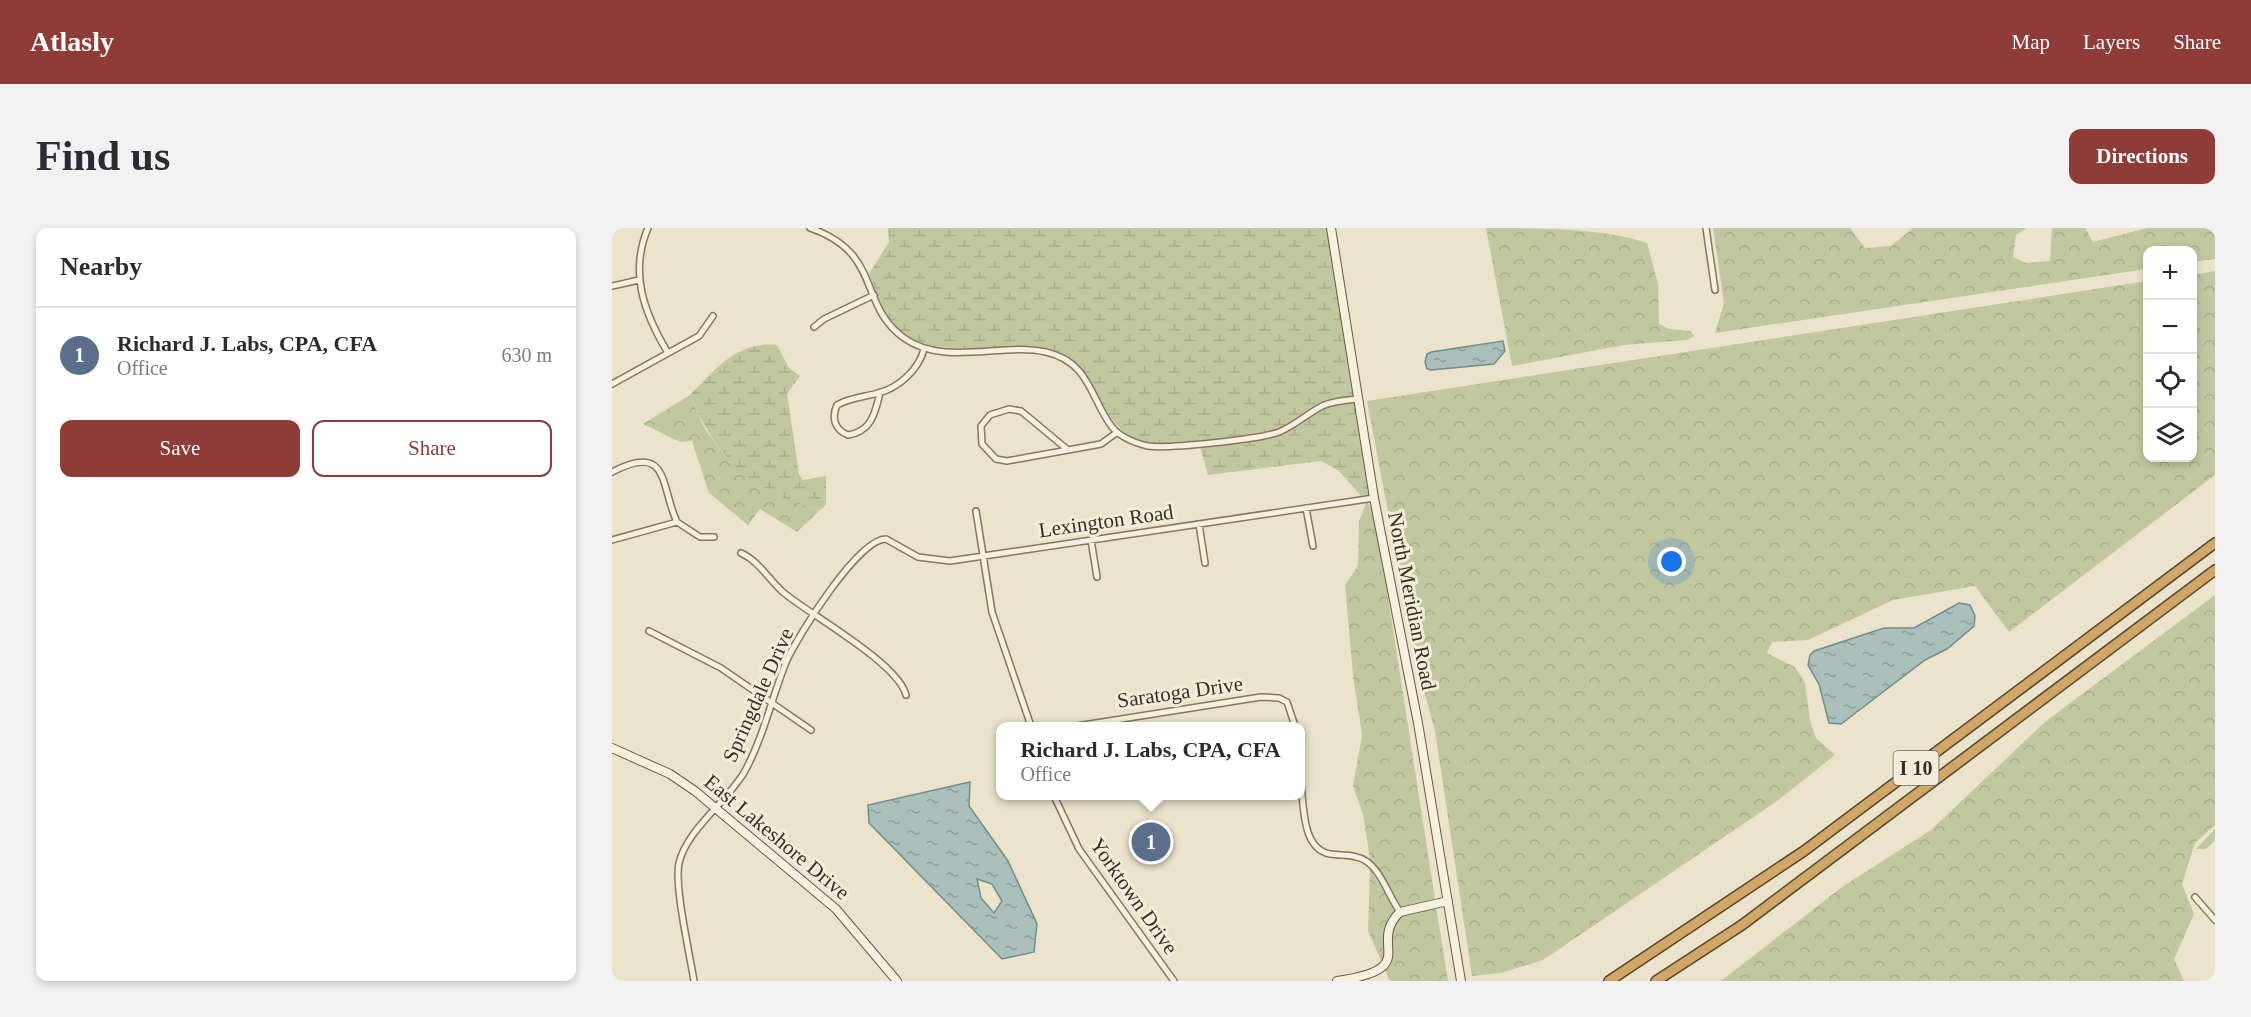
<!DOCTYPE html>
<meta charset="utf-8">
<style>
:root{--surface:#fff;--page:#f2f2f3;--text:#2b2b33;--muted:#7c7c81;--line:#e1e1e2;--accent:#8f3b37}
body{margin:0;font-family:Georgia,serif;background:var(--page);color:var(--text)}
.controls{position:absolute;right:18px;top:18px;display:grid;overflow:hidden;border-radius:12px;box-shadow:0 3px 9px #0003}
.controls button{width:54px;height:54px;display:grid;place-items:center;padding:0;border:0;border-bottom:2px solid var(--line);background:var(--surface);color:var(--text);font:30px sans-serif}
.you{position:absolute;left:1060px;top:334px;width:21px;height:21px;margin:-15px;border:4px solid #fff;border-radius:50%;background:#1a73e8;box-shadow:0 0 0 9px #1a73e833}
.badge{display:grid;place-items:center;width:39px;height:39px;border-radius:50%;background:var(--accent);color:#fff;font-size:20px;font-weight:700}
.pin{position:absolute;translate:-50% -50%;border:3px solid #fff;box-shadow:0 2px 6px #0006}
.popup{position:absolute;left:384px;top:494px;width:309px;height:78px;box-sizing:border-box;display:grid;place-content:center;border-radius:12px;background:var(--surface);filter:drop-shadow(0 2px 4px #0005);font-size:20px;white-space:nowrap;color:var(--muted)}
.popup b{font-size:22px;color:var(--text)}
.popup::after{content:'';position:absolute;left:50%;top:100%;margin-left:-12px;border:12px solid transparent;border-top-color:var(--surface)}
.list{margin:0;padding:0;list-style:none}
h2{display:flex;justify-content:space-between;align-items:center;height:78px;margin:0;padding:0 24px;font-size:26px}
h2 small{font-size:20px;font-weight:400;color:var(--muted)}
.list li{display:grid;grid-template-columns:39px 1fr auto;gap:18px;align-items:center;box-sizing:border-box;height:96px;padding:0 24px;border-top:2px solid var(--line)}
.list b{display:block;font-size:22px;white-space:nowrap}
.list p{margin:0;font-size:20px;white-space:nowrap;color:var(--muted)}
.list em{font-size:20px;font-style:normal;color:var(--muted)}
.actions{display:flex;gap:12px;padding:18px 24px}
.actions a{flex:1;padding:14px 0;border:2px solid var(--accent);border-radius:12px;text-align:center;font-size:21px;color:var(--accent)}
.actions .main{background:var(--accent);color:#fff}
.icon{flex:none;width:33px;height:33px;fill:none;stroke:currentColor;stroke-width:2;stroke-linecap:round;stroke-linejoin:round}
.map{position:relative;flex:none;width:1603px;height:753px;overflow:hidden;border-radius:12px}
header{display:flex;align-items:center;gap:36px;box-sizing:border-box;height:84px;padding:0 30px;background:var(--accent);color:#fff}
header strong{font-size:28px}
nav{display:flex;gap:33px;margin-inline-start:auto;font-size:21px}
.intro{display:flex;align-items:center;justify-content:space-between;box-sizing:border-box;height:144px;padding:0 36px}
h1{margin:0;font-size:42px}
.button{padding:15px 27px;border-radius:12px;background:var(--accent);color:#fff;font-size:21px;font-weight:700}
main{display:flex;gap:36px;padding:0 36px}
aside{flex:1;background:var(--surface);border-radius:12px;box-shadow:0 3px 9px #0003}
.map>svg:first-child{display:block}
.forest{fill:url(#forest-crowns)}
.wetland{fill:url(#wetland-marsh)}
.water{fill:url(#water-ripples);stroke:#728e88;stroke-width:1.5;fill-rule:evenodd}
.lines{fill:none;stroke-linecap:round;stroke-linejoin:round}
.street-casing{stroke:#867661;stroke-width:8}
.secondary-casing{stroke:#685844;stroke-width:10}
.highway-casing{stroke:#554534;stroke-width:12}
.street{stroke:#f6f0de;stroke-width:5}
.secondary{stroke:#f6f0de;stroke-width:8}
.highway{stroke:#d0a766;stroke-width:9}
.labels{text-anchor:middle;stroke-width:6;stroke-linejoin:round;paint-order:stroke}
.shield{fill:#f3edda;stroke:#70675a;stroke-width:1.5}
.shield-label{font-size:20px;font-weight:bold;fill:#382e23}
.street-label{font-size:21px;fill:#382e23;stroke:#f3edda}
</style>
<header>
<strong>Atlasly</strong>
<nav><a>Map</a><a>Layers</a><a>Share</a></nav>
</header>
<div class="intro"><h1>Find us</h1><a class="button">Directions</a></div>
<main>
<aside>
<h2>Nearby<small></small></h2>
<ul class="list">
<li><span class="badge" style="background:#5c6f8a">1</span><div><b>Richard J. Labs, CPA, CFA</b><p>Office</p></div><em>630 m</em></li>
</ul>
<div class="actions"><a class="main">Save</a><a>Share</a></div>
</aside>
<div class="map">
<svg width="1603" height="753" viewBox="0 0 1603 753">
<defs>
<pattern id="forest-crowns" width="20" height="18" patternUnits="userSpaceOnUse" patternTransform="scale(1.5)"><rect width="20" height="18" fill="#c1c8a0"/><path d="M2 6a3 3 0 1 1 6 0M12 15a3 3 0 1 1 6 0" fill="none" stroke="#a7ac8a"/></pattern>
<pattern id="wetland-marsh" width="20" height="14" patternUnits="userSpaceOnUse" patternTransform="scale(1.5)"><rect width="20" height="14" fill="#c1c8a0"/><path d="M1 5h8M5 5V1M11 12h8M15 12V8" fill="none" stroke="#a7ac8a"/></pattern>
<pattern id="water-ripples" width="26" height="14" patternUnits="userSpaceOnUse" patternTransform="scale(1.5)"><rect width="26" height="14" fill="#abc0bb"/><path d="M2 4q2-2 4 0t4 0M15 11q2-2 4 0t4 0" fill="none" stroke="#8c9c98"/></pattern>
</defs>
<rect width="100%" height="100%" fill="#ebe3cb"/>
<path class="forest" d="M874 0C923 0 993 0 1035 15L1046 56 1047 96 1057 101 1079 103 1082 108 1075 112 1012 117 900 138Z
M1101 0H1238L1253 20 1279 18 1301 0H1415L1404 7 1401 29 1414 35 1438 33 1440 0H1473L1481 14 1535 0H1603V31L1581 34 1580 22H1536L1535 41 1103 105 1112 75Z
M1603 43V247L1397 404 1363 358 1281 372 1196 412 1160 414 1155 425 1183 439 1193 455 1198 492 1204 510 1223 527 1165 573 931 732 889 745 860 748 823 503 805 437 755 173 1535 53 1536 230H1580L1581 47Z
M78 167 93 201 113 228 200 280 208 282 185 304 148 281 136 297 97 265 80 213 68 214 31 196Z
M755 274 761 282 767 311 823 671 789 679 758 632 751 586 741 558 750 507 741 447 733 357 746 338 747 293Z
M1603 367V597L1583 615 1570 656 1582 686 1562 731 1572 753H1109L1230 659 1319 602 1434 493Z
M1603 601V612L1594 621H1584Z
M758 641 784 683C771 699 778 718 770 735L756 703Z
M824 678 836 753H778L773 742C785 727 772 696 791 686 801 682 814 681 824 678Z"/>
<path class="wetland" d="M276 0H716L742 167C732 169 719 170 711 173 695 180 681 195 664 201 642 208 560 218 538 215 485 207 492 141 445 123 430 117 412 118 395 119 353 120 302 129 275 87 267 74 263 60 257 46L277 14Z
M165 117 177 140 188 148 175 166 187 246 191 252 214 248V277L208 282C138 264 106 232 78 167 104 141 125 113 165 117Z
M743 175 758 267 749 268 727 243 709 233 596 247 588 219 669 207 713 180Z"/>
<path class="water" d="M891 113 893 123 882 136 819 142 815 141 813 134 815 126 819 124Z
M1347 375 1358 377 1363 388 1362 398 1335 421 1313 432 1229 496 1217 495 1207 456 1196 437 1198 427 1202 423 1272 400H1302Z
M358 554 357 578 396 633 425 696 422 724 390 731 257 595 256 577ZM365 651 380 656 390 673 382 685 369 670Z"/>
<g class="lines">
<g class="street-casing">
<path id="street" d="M36 0C17 45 32 85 56 125
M198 0C271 25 245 76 292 110 333 139 389 114 434 124 478 134 478 170 500 199 509 210 523 215 536 218 556 221 648 211 667 204 682 198 695 186 710 178 720 173 734 172 745 171
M1094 0 1103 62
M0 58 27 52
M202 99 212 91 262 67
M0 156 87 108 101 88
M268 165C263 185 260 203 236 207 223 202 219 190 225 177 237 170 252 169 266 165 287 160 307 141 312 121
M397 181 409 183 456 222 395 233 384 231 370 216 369 198 378 187Z
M456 222 489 216 504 205
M0 244C58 214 48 258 65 294L88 309H102
M694 280 701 318
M364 283 380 384 419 498
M587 296 593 335
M0 312 65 294
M479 312 485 349
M129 325C147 333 157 352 172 365 200 388 286 435 294 467
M37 403 109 440 199 502
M465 498 649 469 667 470 675 474 683 498
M689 557C692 579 690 621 718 626 730 628 744 626 754 633 770 644 777 669 788 684
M442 568 467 621 562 753
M1583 669 1603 692
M82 753C78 727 62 658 67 635 75 601 116 573 133 543 152 508 160 468 175 432 187 406 246 311 274 311L306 329 338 333 762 270"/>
</g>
<g class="secondary-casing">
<path id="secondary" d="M719 0 762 270 806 495 849 753
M0 520 58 546 83 563 224 681 285 753
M725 753C812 740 754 717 788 684L836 673"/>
</g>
<g class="highway-casing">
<path id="highway" d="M997 753 1192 623 1603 315
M1044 753 1130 697 1603 342"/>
</g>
<use href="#street" class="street"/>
<use href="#secondary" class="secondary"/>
<use href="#highway" class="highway"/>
</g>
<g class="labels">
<rect class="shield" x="1281.5" y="523" width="45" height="34" rx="4.5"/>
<g class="shield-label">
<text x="1304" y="547">I 10</text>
</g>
<g class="street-label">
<text transform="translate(494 293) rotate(-8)" y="7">Lexington Road</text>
<text transform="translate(800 373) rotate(79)" y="7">North Meridian Road</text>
<text transform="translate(568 464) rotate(-8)" y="7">Saratoga Drive</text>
<text transform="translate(146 467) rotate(-66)" y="7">Springdale Drive</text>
<text transform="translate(165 609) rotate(40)" y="7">East Lakeshore Drive</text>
<text transform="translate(522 668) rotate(55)" y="7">Yorktown Drive</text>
</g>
</g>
</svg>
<div class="controls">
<button>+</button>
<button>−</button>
<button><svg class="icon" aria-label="locate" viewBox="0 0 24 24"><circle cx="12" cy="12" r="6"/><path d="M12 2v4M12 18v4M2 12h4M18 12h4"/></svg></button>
<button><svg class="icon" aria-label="layers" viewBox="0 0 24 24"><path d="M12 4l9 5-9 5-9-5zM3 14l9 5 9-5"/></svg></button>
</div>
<div class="you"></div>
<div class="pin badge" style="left:539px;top:614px;background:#5c6f8a">1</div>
<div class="popup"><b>Richard J. Labs, CPA, CFA</b>Office</div>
</div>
</main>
